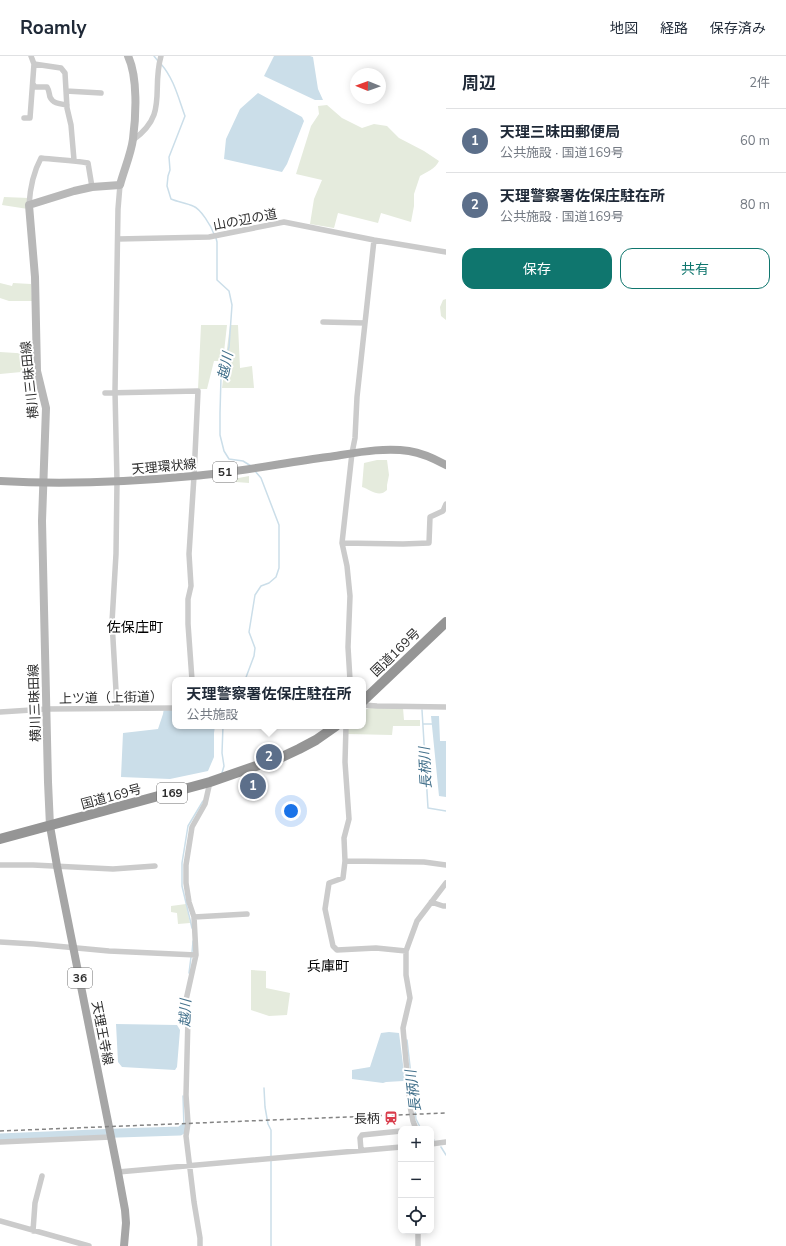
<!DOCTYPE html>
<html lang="ja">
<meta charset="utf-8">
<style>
:root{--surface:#fff;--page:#f2f2f3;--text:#1f2937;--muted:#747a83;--line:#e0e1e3;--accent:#0f766e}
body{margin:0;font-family:"Nunito Sans","Noto Sans JP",sans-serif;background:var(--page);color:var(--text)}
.controls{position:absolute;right:12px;bottom:12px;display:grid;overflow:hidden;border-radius:8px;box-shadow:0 2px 10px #0003}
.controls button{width:36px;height:36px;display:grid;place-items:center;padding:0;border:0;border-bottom:1px solid var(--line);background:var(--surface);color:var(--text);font:20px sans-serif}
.compass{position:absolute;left:350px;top:12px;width:36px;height:36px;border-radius:50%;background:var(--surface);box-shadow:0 2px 10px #0003;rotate:271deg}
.you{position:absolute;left:291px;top:755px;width:14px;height:14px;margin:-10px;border:3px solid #fff;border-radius:50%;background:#1a73e8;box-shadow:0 0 0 6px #1a73e833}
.badge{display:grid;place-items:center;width:26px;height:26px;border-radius:50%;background:var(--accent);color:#fff;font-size:13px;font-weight:700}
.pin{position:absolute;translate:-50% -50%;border:2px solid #fff;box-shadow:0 1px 4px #0006}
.popup{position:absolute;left:172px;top:621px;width:194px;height:52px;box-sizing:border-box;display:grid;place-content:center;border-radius:8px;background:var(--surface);filter:drop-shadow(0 1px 3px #0005);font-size:13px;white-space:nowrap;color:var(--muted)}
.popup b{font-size:15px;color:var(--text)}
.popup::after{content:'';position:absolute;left:50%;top:100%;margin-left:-8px;border:8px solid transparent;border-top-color:var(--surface)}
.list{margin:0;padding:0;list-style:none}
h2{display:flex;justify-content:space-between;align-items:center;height:52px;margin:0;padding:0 16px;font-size:17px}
h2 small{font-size:13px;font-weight:400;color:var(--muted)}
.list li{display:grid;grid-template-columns:26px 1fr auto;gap:12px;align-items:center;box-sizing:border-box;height:64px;padding:0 16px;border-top:1px solid var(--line)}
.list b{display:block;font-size:15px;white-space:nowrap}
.list p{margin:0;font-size:13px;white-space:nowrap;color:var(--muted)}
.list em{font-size:13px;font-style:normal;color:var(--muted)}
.actions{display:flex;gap:8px;padding:12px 16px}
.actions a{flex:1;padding:9px 0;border:1px solid var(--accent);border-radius:12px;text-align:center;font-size:14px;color:var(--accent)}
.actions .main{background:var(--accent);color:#fff}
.icon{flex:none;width:22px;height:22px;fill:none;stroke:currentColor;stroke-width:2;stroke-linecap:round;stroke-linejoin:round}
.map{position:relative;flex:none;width:446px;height:1190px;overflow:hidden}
header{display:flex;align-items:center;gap:24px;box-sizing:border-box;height:56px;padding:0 20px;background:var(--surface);border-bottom:1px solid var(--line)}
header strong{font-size:19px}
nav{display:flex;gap:22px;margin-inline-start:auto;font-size:14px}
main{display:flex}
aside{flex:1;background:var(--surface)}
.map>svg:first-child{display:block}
.green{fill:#e5ebdd}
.water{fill:#cbdee9}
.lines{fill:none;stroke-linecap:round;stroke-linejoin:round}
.stream{stroke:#cbdee9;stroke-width:1.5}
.river{stroke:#cbdee9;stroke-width:9}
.street{stroke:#cbcbcb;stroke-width:5.5}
.secondary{stroke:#b8b8b8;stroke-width:8}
.primary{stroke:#a6a6a6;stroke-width:8}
.highway{stroke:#959595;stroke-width:10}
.rail{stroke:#838383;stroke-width:1.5;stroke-dasharray:4 3;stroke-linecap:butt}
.labels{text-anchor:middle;stroke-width:4;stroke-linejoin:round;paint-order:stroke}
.shield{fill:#fff;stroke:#6d6d6d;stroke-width:1}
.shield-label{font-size:12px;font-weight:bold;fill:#2e2e2e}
.street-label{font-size:13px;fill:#2e2e2e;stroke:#fff}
.poi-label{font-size:13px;fill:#2e2e2e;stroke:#fff;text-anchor:end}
.water-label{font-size:14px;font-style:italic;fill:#42708b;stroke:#fff}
.neighbourhood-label{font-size:14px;fill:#000;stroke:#fff}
</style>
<header>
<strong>Roamly</strong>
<nav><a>地図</a><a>経路</a><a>保存済み</a></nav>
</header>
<main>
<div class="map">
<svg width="446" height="1190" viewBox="0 0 446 1190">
<rect width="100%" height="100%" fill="#fff"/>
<path class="green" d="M327 49 342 62 362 72 374 68 387 70 399 82 424 95 439 105C435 113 427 116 420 120L414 138V150L411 166 381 157 378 167 338 157 334 172 310 168 314 143 322 124 296 118 311 70 319 58 318 50Z
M4 141 29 142 28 153 2 149Z
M0 227 12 230 13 227 31 228 32 245H9L0 242Z
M446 243V264L441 260 440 251 443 244Z
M201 269H227L223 305H214L207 333H198Z
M230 269H238L240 312 252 310 254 332H222Z
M0 296 32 298V315L0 318Z
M377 404H387L389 419 387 429V434C379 442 371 434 362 431L364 407Z
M249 420V427L223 425Z
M369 652H403L404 664H420V670H393L392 679 348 678V670H363V655Z
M186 848 190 867 178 868 177 857 171 856V850Z
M251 914 266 915V932L290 937 287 959 269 960 251 954Z"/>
<path class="water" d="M274 0H310L313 1 318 33 323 44H315L264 20Z
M258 37 302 61 304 65 287 108 282 116 224 103 226 83 240 53Z
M164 652H175V670H215L214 677V701L208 715 170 723 121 721 123 677 158 673 163 658Z
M431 660H439L440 685H446V741L439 740Z
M116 968 177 969 180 974 177 1011 175 1014 122 1011 118 1006Z
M389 976 399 977 405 1024 403 1025 386 1026 383 1027 352 1023V1014L370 1011 381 977Z"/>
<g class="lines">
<path class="stream" d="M154 0 158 5
M161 8C174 23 178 41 185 60L169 101 170 114 168 120 167 130 171 143C178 146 186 147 193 150 201 153 211 170 214 178
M216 182 217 186V224L229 235 232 249 229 291 221 321 220 357V379L224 395 229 403 243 405 251 410
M245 624 254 600 255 592 249 576 255 539 261 530 269 527 276 521 279 512V469L261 422 255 415
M422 654 428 752 446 755
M423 668H433
M222 717 224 710 222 697 223 670
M192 872 182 830V807L188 770 203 745
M192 897 193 885
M189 917 191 901
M185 956V965
M407 984 416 1063 421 1073
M264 1032 265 1051 268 1068 271 1074V1101
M183 1040 184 1072
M431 1082 434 1084
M441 1091 446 1099
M271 1105V1190"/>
<path class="river" d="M0 1082 118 1077 180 1075 184 1072"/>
<path class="street" d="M34 8 61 12 65 17 67 52 71 69 74 104
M33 28 35 31H47C49 34 49 37 50 41 53 48 61 48 67 49
M66 35 101 37
M24 62H30L34 8 31 0
M133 84C169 58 151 35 161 0
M29 149C30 133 34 115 41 102 57 104 72 104 88 107L92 131
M118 183 209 181 284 166 374 184 446 196
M323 266 365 267
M105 337 198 335 194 420 189 498 191 530 188 543V568L192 624
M342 487 403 488 429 487 430 461 443 455 446 448
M350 624 348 591 350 540 347 510 342 487 352 397 355 382 357 341 374 184
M363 649 377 650 446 651
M117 652 112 566 116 498 117 426 115 335 118 153 120 129
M0 656 47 653 175 652
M346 670 345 706 349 763 344 782 345 805 343 822 329 827 325 853 333 890 337 894 376 892 406 895
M345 805 424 806 446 809
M0 809H33L113 813 155 810
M431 846 443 850H446
M194 861 247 858
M0 886 34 888 109 895 196 899
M416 1073 413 1065 410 1050 403 972 410 942 406 919V895L417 865 446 827
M0 1086 111 1081
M431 1088 446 1086
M361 1094 360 1082 362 1079 401 1075
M118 1116 401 1091
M0 1165 89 1190
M33 1175 35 1147 42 1120
M200 1190V1182L194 1146 186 1080 188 1067 186 1039 188 962 186 944 196 899 194 861 189 846 186 827V809L192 771 205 748 210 726
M418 1190V1175"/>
<path class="secondary" d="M50 770 48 726 42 465 46 352 37 315 35 221 29 149 74 135 92 131 120 129C124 114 131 98 133 83 136 60 138 21 128 0"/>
<path class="primary" d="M0 425C66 429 128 426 193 420 239 416 283 407 328 401 355 397 383 391 409 395 422 397 435 403 446 409
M50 770 57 810 118 1116 125 1154 126 1167 124 1190"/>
<path class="highway" d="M363 645 446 566
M0 783 210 726 282 701 299 693 316 684 336 670"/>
<path class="rail" d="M0 1075 446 1057"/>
</g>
<defs>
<g id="station-bare" transform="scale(1.08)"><path d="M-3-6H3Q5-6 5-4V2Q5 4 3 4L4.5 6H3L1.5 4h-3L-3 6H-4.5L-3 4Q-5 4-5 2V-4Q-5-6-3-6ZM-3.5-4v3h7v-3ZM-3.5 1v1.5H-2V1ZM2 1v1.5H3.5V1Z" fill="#d93d4c" stroke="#fff" stroke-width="2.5" paint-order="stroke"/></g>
</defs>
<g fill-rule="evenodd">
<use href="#station-bare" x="391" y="1062"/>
</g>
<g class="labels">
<g class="shield">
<rect x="213" y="406" width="24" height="20" rx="3"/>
<rect x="157" y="727" width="30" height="20" rx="3"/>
<rect x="68" y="912" width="24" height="20" rx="3"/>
</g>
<g class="shield-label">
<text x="225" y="420">51</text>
<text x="172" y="741">169</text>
<text x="80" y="926">36</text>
</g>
<g class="street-label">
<text transform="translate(245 163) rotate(-11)" y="5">山の辺の道</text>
<text transform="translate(29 324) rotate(-96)" y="5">横川三昧田線</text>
<text transform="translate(164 410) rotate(-5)" y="5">天理環状線</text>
<text transform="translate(395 596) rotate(-44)" y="5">国道169号</text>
<text transform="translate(111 641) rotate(-1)" y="5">上ツ道（上街道）</text>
<text transform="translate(34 647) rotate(-92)" y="5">横川三昧田線</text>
<text transform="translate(111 740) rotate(-15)" y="5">国道169号</text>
<text transform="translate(103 977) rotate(79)" y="5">天理王寺線</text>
</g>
<g class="poi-label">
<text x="380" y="1067">長柄</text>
</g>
<g class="water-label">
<text transform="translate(225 310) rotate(-79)" y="5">越川</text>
<text transform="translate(425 712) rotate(-93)" y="5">長柄川</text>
<text transform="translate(185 957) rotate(-88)" y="5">越川</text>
<text transform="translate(413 1035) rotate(-97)" y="5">長柄川</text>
</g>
<g class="neighbourhood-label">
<text x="135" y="576">佐保庄町</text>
<text x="328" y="915">兵庫町</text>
</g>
</g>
</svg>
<div class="controls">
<button>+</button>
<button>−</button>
<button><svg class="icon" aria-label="locate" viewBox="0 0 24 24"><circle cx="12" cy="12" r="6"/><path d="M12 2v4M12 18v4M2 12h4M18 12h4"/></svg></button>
</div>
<svg class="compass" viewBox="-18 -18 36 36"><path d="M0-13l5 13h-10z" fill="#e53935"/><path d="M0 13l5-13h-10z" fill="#747a83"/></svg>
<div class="you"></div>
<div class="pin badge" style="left:253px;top:730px;background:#5c6f8a">1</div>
<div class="pin badge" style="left:269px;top:701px;background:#5c6f8a">2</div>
<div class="popup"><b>天理警察署佐保庄駐在所</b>公共施設</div>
</div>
<aside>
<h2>周辺<small>2件</small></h2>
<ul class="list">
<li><span class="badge" style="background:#5c6f8a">1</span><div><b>天理三昧田郵便局</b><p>公共施設 · 国道169号</p></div><em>60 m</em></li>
<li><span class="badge" style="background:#5c6f8a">2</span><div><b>天理警察署佐保庄駐在所</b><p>公共施設 · 国道169号</p></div><em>80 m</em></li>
</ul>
<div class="actions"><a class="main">保存</a><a>共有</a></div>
</aside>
</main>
